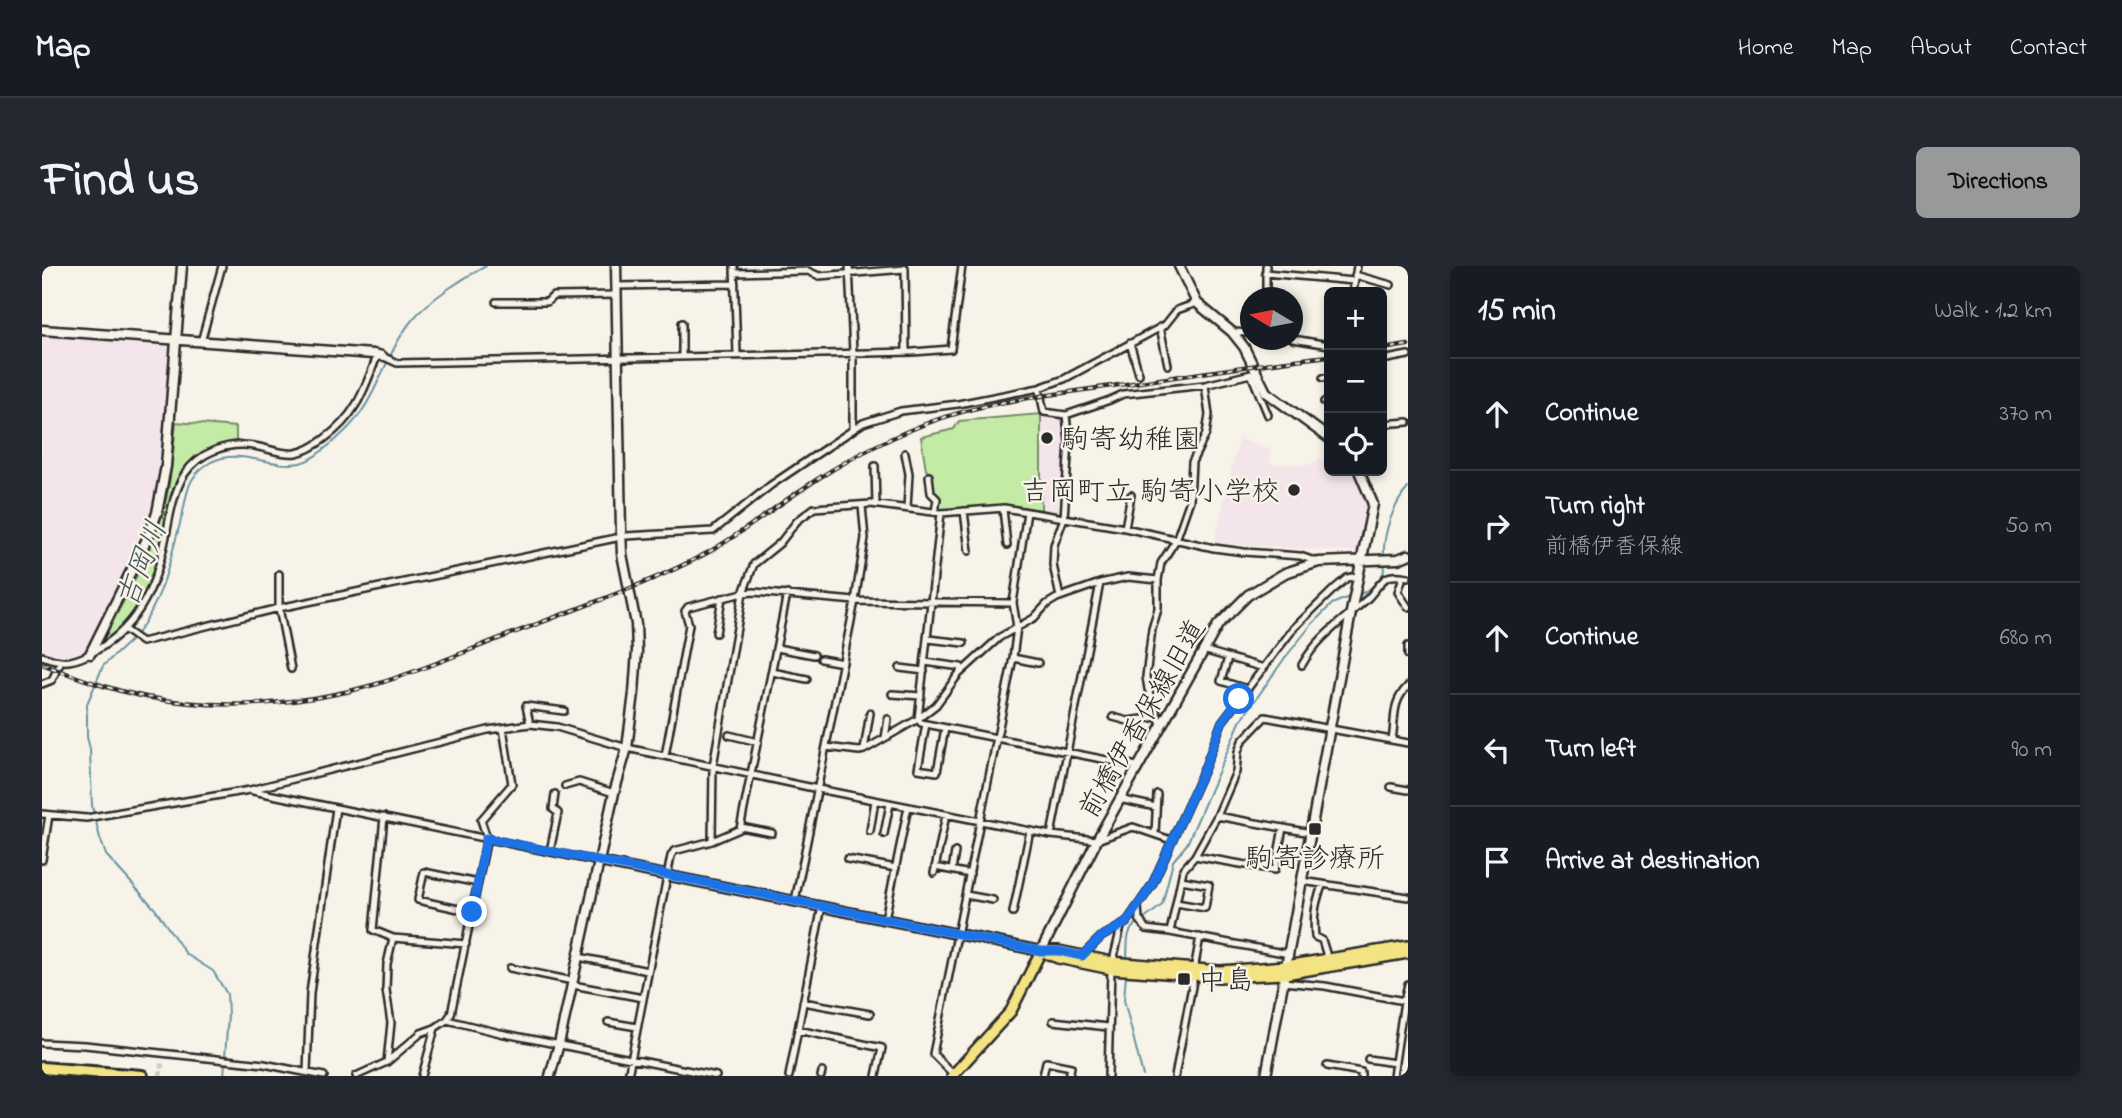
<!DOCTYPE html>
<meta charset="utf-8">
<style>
:root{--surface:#171b24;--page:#242831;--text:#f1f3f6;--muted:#9ea1a6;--line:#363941;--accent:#98999b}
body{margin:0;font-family:"Indie Flower","Klee One",sans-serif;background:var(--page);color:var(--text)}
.controls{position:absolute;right:21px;top:21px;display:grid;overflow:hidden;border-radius:10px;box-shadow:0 4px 10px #0003}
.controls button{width:63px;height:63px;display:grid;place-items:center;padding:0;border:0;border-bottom:2px solid var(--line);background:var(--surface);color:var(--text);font:35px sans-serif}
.compass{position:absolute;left:1198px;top:21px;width:63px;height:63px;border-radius:50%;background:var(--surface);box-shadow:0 4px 10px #0003;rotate:280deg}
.stop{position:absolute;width:21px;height:21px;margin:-16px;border:5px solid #1a73e8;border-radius:50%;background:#fff}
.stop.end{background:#1a73e8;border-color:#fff;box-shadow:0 2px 7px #0008}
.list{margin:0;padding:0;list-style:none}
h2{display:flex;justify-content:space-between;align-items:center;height:91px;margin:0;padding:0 28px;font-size:30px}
h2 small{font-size:23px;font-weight:400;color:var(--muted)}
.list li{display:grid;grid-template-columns:46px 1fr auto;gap:21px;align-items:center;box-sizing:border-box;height:112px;padding:0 28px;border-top:2px solid var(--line)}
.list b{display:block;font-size:26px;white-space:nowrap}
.list p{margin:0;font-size:23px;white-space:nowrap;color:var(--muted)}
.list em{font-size:23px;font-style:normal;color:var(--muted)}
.icon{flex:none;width:38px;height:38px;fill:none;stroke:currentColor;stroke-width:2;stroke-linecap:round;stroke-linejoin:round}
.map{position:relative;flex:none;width:1366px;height:810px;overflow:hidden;border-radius:10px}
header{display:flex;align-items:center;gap:42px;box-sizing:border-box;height:98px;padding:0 35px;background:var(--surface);border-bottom:2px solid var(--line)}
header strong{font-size:33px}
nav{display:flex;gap:38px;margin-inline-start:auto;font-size:24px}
.intro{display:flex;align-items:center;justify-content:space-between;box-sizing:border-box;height:168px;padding:0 42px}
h1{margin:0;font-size:49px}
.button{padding:18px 32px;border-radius:10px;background:var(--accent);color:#111;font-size:24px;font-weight:700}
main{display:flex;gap:42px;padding:0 42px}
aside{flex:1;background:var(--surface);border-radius:10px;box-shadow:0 4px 10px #0003}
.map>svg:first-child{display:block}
.built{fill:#f4e5ea}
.green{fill:#c3eba6;stroke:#778b68;stroke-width:2}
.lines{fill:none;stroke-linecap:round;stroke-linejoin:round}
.stream{stroke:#6994a3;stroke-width:2}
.street-tunnel{stroke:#cecbc2;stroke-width:5;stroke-dasharray:5 2.5;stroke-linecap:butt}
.street-casing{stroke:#2b2b2b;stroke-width:10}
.secondary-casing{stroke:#2b2b2b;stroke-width:13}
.primary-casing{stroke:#2b2b2b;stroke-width:14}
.highway-casing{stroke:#2b2b2b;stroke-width:16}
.street{stroke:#f7f3e8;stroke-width:5}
.secondary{stroke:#f7f3e8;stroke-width:8}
.primary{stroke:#f4e382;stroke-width:9}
.highway{stroke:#f4e382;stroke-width:10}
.rail-casing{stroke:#2b2b2b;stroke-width:4.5}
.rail{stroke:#f7f3e8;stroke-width:2;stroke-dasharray:5;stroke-linecap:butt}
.route{stroke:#1a73e8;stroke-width:9}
.poi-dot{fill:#2b2b2b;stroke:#f7f3e8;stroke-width:2.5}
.labels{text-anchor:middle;stroke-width:5;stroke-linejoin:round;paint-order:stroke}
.poi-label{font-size:28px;fill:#2b2b2b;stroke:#f7f3e8;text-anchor:start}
.street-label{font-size:28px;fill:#2b2b2b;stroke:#f7f3e8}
.water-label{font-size:30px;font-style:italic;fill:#45575d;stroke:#f7f3e8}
</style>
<header>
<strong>Map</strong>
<nav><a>Home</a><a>Map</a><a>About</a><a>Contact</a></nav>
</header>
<div class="intro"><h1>Find us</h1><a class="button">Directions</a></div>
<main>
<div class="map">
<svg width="1366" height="810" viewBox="0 0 1366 810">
<rect width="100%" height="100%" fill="#f7f3e8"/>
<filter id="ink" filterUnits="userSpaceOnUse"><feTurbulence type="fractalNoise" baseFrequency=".0143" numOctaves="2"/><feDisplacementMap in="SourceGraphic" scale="14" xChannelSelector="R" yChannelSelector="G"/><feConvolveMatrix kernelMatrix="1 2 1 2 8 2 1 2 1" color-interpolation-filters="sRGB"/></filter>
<g filter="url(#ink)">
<path class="built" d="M0 68 123 77 128 83 120 200 107 262 45 384 31 392 17 394 0 387Z
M1004 149H1019L1022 153 1024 186 1020 247 1017 249 999 245 1000 151Z
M1197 172 1229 183 1228 198 1265 199 1287 190V205H1312L1326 241 1317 286 1172 277Z"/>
<path class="green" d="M999 148V245L964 240 897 244 896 232 891 226 889 208 884 204 879 171 912 163 917 155Z
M134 156 194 161V177C171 180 163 184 148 201 122 230 126 257 117 292 107 325 93 357 62 376L61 375C81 335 105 295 119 252 129 221 131 188 134 156Z"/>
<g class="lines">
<path class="stream" d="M1342 290C1341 267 1351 239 1366 222
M1316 329C1330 324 1344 311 1343 296
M94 369C121 335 129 290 140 250 143 239 144 224 150 214 154 207 162 200 169 196 199 181 228 203 258 197 267 195 275 189 281 184 297 172 315 155 325 137 341 110 350 78 371 53 388 33 421 12 444 0
M90 373 61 400 45 438V471L48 483 50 540 58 572 64 589 113 643 144 688 171 705 185 728 186 749 183 791
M1101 654 1120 639 1131 595 1145 578 1198 456 1242 393 1270 358 1290 338 1307 331
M1085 692C1086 679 1083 664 1096 657
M1084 708 1082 734 1101 810
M182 810 183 797"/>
<path class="street-tunnel" d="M118 810 120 795"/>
<g class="street-casing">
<path id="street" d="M692 0 695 88
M807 0 811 87V163
M863 2 864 86
M692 7 766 5 777 10 863 3
M1223 7 1312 15
M1313 9 1349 19
M574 20 693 18
M1311 26 1315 0
M1224 32V0
M454 36H505L511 30 574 29
M1118 61 1126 99
M1190 66 1209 67
M1251 73 1287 79
M159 76 180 0
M1088 77 1097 108
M340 90 355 97 871 86 909 83 920 0
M640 90V57
M1340 94 1366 89
M1281 112H1287
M1163 119 1209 108 1226 149
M997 122 1002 146 1024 149 1068 134 1081 128 1163 119 1167 149 1164 168 1150 196 1148 234 1134 274 1119 297 1116 314V343L1110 363 1104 411 1106 423 1119 458
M1282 136 1287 137
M1340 158 1366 156
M863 187 867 208 865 242
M833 200 834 239
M887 210 889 227 895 233 893 246
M961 243 965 279
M922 245 927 285
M1083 262 1089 229
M584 270 671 265 729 219 821 157 859 145 916 138 997 122 1022 113 1123 59 1135 44 1155 37
M237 308V342L249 403
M1358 310 1360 314 1356 326 1366 341
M1018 331 1011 299 1012 279 1022 252 1027 176 1024 149
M83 364 100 376 237 342 574 272
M674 367 680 332
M886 373 922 377
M1366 380V389
M735 382 772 389
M1161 384 1222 402
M0 390C23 399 34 396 55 384 98 359 115 317 124 270 128 249 131 228 142 209 157 186 185 176 212 180 226 182 239 189 254 187 264 185 274 179 282 173 314 150 322 125 335 90
M971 392 996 397
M1186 392 1179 415 1205 423
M779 393 801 397
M883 396 919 401 918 406
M1260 399C1276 370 1302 354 1326 332 1332 326 1338 316 1344 312 1350 308 1360 310 1366 311
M858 402 882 405
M730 406 765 413
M0 418 10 414 18 397
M850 428 879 430
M1071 451 1086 455 1116 451
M876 453 879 457 1095 500
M876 453 899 247
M488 458 484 440 522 445
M884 458 876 503 895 506 903 462
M687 469 716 476
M843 472 846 453
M1350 474C1354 451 1349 437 1366 420
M784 481 817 485 822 484 876 453 894 439 916 409 949 379 958 371 992 352 1005 338 1015 332 1058 317 1086 311 1116 314
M822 484 828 447
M623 490 647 359 643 345 646 341 701 327 712 326 813 335 971 337
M523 520 537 516 572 527
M1349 521 1366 524
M211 525 558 596
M1077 533 1114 541
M0 548 44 552 208 524 446 464 488 458 515 461 585 482 776 523 1009 569 1055 574 1091 561 1129 574
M1175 550 1269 567
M342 551 331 664 351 672 345 698 344 724 349 757 345 796
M699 561 730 567
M828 565 833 535
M842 568 848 538
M1113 568 1115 528
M1009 569 1058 317
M670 575 671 500 701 327 712 298 738 277 755 255 772 242 829 238 899 247 962 242 1083 262 1172 282 1202 286 1258 290 1276 296
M508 585 516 547 511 543 513 528
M1153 590 1233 604 1241 562
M805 593 854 602
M0 594 7 549
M893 601 928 608
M910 604 913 586
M892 607 904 549
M1260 615 1366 631
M1281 618C1273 636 1271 651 1273 671L1280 674 1284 687V694
M924 629 951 634
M753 635 813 335 823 272 820 240
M1134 637 1163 642 1167 619 1139 614
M1096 641 1097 653 1104 663 1128 666
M430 646 376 634 382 606 436 617
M971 646 988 565
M843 653 866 541
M351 672 424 678
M1247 688 1128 666 1141 604 1153 590 1175 550 1194 506 1196 486 1200 475 1223 451 1366 477
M1041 689 1059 671 1084 657 1110 619 1163 501 1180 456 1252 362 1292 323 1305 312 1316 310
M537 691 606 705
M468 702 531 715
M1152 704 1158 671
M1241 716 1283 720 1362 735 1351 810
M1366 718 1362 735 1366 736
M531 719 601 732
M761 736 828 748
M405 754 458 767 674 810
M1011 755 1066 761
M566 756 595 761
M756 764 840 782 834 810
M0 777 43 779 222 798 282 810
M1326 793 1353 797
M1285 800 1319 806V810
M265 806 268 727 294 542
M911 808 891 788 971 392 975 361 971 337 985 246
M314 810 345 796 379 767 393 762
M380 810 393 762 405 754 409 748 445 572 439 554 470 518 461 462
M586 810 629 590 632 585 670 575 698 563 745 328
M747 810 780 640
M779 810 780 806
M1001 810 1004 796 1029 801 1027 810
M1066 810 1069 703 1079 661
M1133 810 1151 715"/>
</g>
<g class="secondary-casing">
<path id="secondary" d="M1137 0 1155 37 1190 66 1202 81 1224 126 1287 172
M0 64 331 88 340 90
M48 388 107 269 115 247 124 200 140 0
M558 596 999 685 1055 574 1176 359 1206 329 1243 307 1277 296 1356 293 1366 289
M508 810 517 778 572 527 585 482 592 427 595 385 594 358 580 288 579 265 574 0
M1224 810 1310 341 1331 238 1317 205"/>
</g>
<g class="primary-casing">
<path id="primary" d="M999 685 1016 692 1069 703 1177 711 1243 708 1366 687
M1004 685H1017L1070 696 1178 705 1244 700 1366 680
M910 810 969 745 999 685"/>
</g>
<g class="highway-casing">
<path id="highway" d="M0 802 100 810"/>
</g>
<use href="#street" class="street"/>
<use href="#secondary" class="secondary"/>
<use href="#primary" class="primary"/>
<use href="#highway" class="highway"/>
<g class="rail-casing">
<path id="rail" d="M1340 83 1366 79
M0 398C34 411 69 424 104 431 180 445 262 439 335 418 385 403 433 381 482 363 544 339 607 318 665 287 699 268 730 243 762 222 800 196 840 175 883 158 947 134 1004 130 1070 120 1143 110 1215 98 1287 90"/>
</g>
<use href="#rail" class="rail"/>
</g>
</g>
<g class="lines" filter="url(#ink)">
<path class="route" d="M430 646 444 572 999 685H1017L1040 690 1059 671 1084 657 1110 619 1163 501 1180 456 1197 433"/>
</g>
<g class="poi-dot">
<circle cx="1005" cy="172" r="7"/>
<circle cx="1252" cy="224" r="7"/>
<rect x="1266" y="556" width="14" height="14" rx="3.5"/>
<rect x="1135" y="706" width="14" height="14" rx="3.5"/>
</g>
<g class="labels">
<g class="poi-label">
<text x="1019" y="182">駒寄幼稚園</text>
<text x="1238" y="234" text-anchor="end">吉岡町立 駒寄小学校</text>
<text x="1273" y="601" text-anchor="middle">駒寄診療所</text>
<text x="1156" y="723">中島</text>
</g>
<g class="street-label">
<text transform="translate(1099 452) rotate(-60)" y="10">前橋伊香保線旧道</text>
</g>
<g class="water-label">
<text transform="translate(99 298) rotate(-69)" y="10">吉岡川</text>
</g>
</g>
</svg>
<div class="controls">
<button>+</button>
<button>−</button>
<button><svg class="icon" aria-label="locate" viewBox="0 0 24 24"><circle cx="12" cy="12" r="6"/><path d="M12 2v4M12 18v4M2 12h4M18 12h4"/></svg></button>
</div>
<svg class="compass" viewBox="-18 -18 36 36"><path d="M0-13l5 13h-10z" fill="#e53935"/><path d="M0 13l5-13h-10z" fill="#9ea1a6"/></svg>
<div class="stop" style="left:1197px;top:433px"></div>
<div class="stop end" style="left:430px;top:646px"></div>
</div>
<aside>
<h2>15 min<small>Walk · 1.2 km</small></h2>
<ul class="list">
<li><svg class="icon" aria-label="ahead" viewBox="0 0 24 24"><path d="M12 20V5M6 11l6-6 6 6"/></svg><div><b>Continue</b></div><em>370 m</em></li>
<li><svg class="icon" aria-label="right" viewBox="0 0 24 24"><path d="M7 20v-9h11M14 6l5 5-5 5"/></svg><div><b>Turn right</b><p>前橋伊香保線</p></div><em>50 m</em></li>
<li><svg class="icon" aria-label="ahead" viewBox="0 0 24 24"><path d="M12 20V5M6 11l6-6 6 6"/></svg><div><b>Continue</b></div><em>680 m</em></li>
<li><svg class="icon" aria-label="left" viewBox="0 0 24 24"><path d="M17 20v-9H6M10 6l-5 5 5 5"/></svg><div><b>Turn left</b></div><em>90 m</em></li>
<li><svg class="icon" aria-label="arrive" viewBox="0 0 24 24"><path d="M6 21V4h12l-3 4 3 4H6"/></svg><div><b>Arrive at destination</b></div></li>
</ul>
</aside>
</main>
